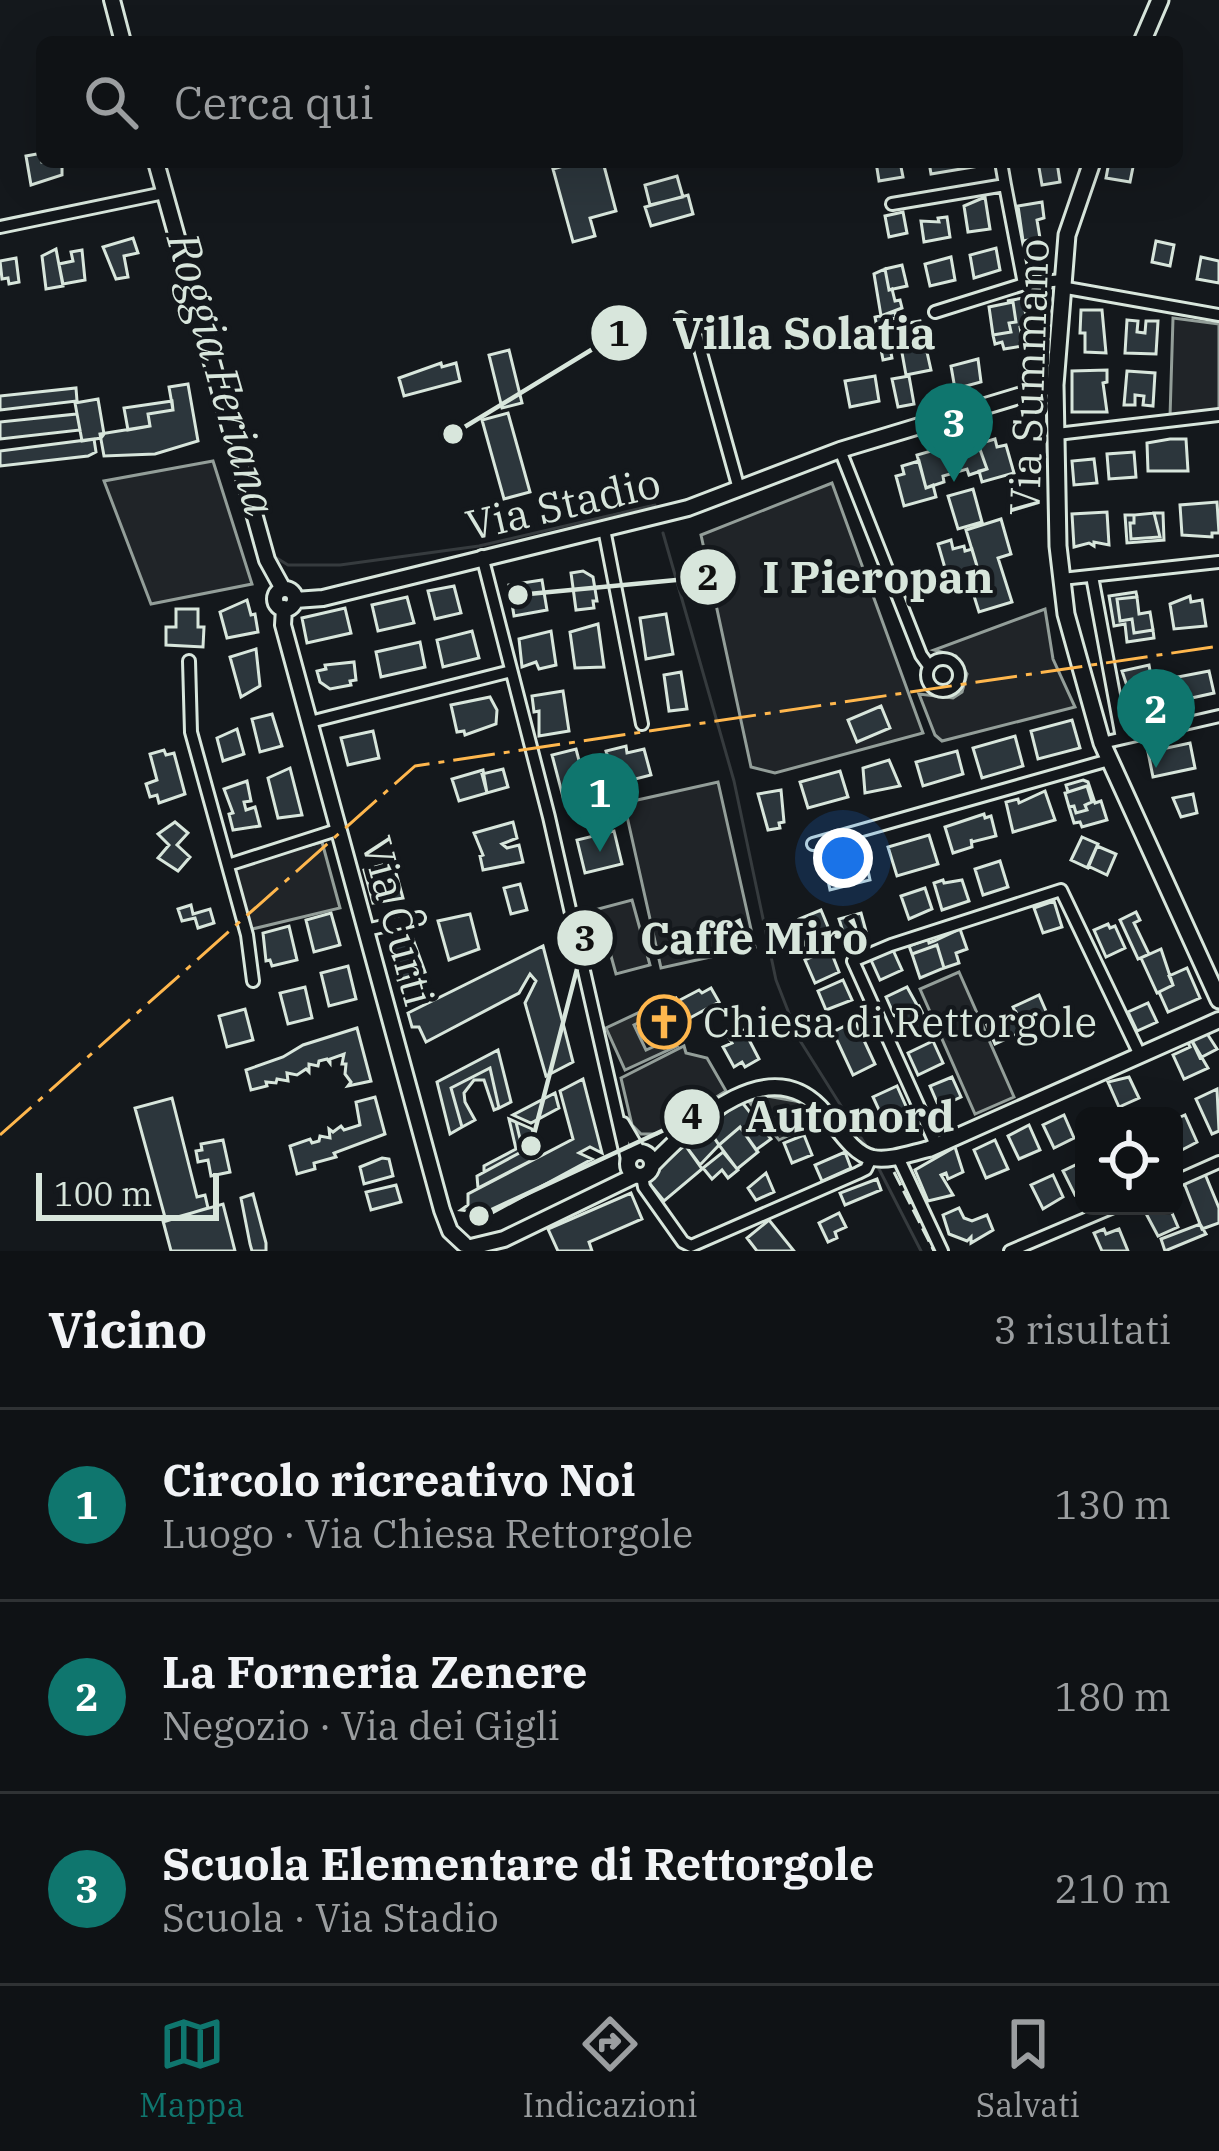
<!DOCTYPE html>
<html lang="it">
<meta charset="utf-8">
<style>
:root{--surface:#0f1215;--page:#1d2022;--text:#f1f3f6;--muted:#9b9ea0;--line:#2f3234;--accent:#0f766e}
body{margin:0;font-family:"IBM Plex Serif",serif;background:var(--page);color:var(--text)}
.controls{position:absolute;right:36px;bottom:36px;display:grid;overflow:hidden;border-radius:18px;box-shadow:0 12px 48px #0002}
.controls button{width:108px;height:108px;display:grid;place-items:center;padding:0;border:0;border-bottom:3px solid var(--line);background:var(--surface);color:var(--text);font:60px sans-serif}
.scale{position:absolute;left:36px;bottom:30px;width:183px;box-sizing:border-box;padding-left:12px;border:6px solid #d8e6dc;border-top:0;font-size:33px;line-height:42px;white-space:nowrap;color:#d8e6dc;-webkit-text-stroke:9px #14181c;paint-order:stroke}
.you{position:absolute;left:843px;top:858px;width:42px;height:42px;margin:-30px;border:9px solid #fff;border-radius:50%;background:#1a73e8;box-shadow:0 0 0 18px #1a73e833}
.badge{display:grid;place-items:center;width:78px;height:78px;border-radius:50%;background:var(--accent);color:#fff;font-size:39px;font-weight:700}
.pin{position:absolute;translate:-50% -99px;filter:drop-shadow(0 3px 6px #0008)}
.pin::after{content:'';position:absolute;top:63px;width:42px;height:36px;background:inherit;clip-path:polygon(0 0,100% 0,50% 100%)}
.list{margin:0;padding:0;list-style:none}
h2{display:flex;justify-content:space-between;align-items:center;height:156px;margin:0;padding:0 48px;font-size:51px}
h2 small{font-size:39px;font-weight:400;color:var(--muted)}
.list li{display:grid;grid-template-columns:78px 1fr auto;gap:36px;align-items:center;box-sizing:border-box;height:192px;padding:0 48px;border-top:3px solid var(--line)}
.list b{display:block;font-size:45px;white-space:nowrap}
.list p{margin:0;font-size:39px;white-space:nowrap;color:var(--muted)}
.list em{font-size:39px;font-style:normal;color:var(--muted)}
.icon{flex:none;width:66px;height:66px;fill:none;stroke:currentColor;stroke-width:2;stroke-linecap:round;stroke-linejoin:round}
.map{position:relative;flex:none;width:1219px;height:1251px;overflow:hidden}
.search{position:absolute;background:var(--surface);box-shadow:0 12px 48px #0002;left:36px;right:36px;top:36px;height:132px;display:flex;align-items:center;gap:30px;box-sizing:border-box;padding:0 42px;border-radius:18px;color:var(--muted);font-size:45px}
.sheet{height:732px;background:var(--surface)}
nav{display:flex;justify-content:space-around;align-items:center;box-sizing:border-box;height:168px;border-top:3px solid var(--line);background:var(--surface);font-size:33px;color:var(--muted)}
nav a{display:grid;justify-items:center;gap:6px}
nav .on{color:var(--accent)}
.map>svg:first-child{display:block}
.green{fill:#202428;stroke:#939e99;stroke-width:3}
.parking{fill:#24282b;stroke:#939e99;stroke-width:3}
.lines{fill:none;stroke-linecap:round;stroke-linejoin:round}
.stream{stroke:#363b3e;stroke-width:3}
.building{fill:#2c363c;stroke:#d8e6dc;stroke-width:3}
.minor-casing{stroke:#d8e6dc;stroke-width:16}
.tertiary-casing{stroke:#d8e6dc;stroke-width:20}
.secondary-casing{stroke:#d8e6dc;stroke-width:21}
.minor{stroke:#14181c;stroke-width:10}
.tertiary{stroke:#14181c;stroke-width:14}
.secondary{stroke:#14181c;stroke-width:15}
.fence{stroke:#d8e6dc;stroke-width:3;stroke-dasharray:15 6;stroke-linecap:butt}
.power{stroke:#ffb74d;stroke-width:3;stroke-dasharray:42 9 6 9;stroke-linecap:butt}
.labels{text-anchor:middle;stroke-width:9;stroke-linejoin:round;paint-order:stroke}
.street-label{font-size:42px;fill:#d8e6dc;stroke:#14181c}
.poi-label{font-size:42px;fill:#d8e6dc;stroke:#14181c;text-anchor:start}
.water-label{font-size:45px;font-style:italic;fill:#d8e6dc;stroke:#14181c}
.leader{fill:none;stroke:#d8e6dc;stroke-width:4.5}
.callout-dot{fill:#d8e6dc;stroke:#14181c;stroke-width:4.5}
.mark-label{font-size:36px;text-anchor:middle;font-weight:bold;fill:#111}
.callout-label{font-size:45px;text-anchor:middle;font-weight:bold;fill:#d8e6dc;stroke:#14181c;stroke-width:9;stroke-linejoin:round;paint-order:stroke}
</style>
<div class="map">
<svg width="1219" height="1251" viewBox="0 0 1219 1251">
<rect width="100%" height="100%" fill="#14181c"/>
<path class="green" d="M1173 318 1219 324V411L1170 417Z
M213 461 252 584 151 604 104 481Z
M832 483 923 733 775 773 751 767 701 535Z
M1045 609 1053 659 1075 707 942 741 935 735 919 694 953 698 962 692 967 674 956 656 934 650Z
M718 782 755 947 661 968 624 803Z
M322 842 340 908 244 931 230 866Z
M632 900 650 965 616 974 598 909Z
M959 972 1014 1097 975 1114 920 989Z
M684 1046 686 1053 707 1058 726 1091 657 1134H641L632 1125 621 1078Z"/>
<path class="parking" d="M659 1003 663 1011 634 1025 646 1050 673 1038 677 1046 625 1070 606 1028Z
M767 1096 801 1102 818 1122 779 1140 750 1103Z"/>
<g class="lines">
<path class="stream" d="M124 19 130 42
M164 162 201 299
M663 533 734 781 776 980 799 1039 870 1152
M269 545 275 557 288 565H340L479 546 655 505
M877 1165 921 1251"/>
</g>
<path class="building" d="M42 153V162H62V175L31 185 26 156Z
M577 162H603L616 211 590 218 595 236 573 242 553 169Z
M876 162H900L903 177 879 181Z
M929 162H978L979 166 931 174Z
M1038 162H1057L1060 182 1042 185Z
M1109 162 1133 167 1130 182 1106 178Z
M677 176 683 197 650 205 645 185Z
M688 195 693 214 651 226 645 207Z
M985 197 990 229 968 232 964 206Z
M1042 202 1044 218 1037 220 1040 238 1023 241 1018 206Z
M903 212 907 233 889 237 885 216Z
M947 217 950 237 924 242 921 221 939 222 938 218Z
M133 238 138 253 124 256 128 277 116 279 103 247Z
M1156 241 1174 245 1170 266 1152 262Z
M996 248 1000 270 974 278 970 255Z
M56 249 63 286 46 289 42 256Z
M82 250 85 280 63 284 59 264 73 261 71 252Z
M951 257 955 280 930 286 925 264Z
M1201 257 1219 261V283L1197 279Z
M16 258 19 282 9 284 8 278 2 279 0 261Z
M902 265 907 286 889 290 885 269Z
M885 269 889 290 892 289 895 301 900 300 902 308 881 316 874 274Z
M1023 298 1027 322 1020 327 1023 346 1004 349 1002 342 995 344 993 335 1011 332 1009 323 1016 322 1013 302 1007 301Z
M1013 302 1016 322 1009 323 1011 332 993 335 989 307Z
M1081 310H1102L1106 353 1085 352V333H1080Z
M895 312 896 318 891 319 894 331 887 332 892 358 883 360 875 317Z
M1127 320 1138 321 1137 332 1145 333 1146 321H1158L1156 354 1125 353Z
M920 321 931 370 906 375 897 325Z
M509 350 522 403 502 408 489 355Z
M978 359 981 382 955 389 951 366Z
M441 363 442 367 456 363 460 381 404 396 399 378Z
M1107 370V382L1103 383 1107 412H1072V371Z
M1127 371 1155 373 1153 406 1143 405 1144 396 1135 395V405H1124Z
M875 376 879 401 850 407 845 381Z
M909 376 914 404 898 407 892 379Z
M188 384 198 441 155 454 104 456 100 434 150 426 148 414 173 410 169 387Z
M76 388 77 401 0 410V396Z
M98 399 104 434 101 438 82 441 75 403Z
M172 401 173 410 148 414 150 426 128 430 124 408Z
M508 413 530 492 504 499 482 420Z
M77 414 80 430 0 439V422Z
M976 438 987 469 969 475 967 469 943 476 944 482 926 488 917 455Z
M94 439 96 452 88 456 0 466V451Z
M995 439 997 447 1006 445 1014 473 982 482 979 471 987 469 978 444Z
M1170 439H1186L1188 471H1148L1147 443Z
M1134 452 1136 477 1109 479 1107 454Z
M1094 459 1097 483 1074 485 1072 461Z
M919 461 926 488 933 485 936 497 904 506 896 476 904 474 902 466Z
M973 489 982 522 958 529 948 496Z
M1217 502 1219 533H1212V537L1182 535 1180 505Z
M1107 512 1109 545 1094 542V546L1089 543 1074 547 1072 514Z
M1154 513H1163L1164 540 1127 543 1125 515H1134V523H1130L1131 539 1160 537Z
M1154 513 1160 537 1131 539 1130 523H1134V515Z
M1001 519 1011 554 998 558 1012 602 979 612 969 580 980 576 966 530Z
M951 540 953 549 964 546 965 551 972 549 980 576 949 582 938 544Z
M583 571 593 577 597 601H593L594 608 576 610 571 573Z
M542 580 547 610 514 616 509 585Z
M454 586 461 613 435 619 428 591Z
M1136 592 1137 597 1117 599 1120 621 1132 619 1134 633 1153 630 1154 638 1127 642 1125 624 1114 626 1109 596Z
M1190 596 1191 602 1202 600 1206 626 1174 629 1170 604Z
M407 597 414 623 378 631 372 605Z
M1137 597 1139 614 1150 612 1153 630 1134 633 1132 619 1120 621 1117 599Z
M247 600 251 615 255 614 258 632 227 638 220 612Z
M345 608 351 633 307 643 302 618Z
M176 609H198V627H204L203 647 166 645V627H176Z
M666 614 673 654 646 659 640 618Z
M598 624 604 667 575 668 570 632Z
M472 631 479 658 443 667 437 640Z
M551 631 556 665 539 669 536 662 522 667 519 639Z
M420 642 425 667 381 677 376 652Z
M256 649 260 686 241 697 230 657Z
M354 662 356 680 350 681 351 685 330 689 320 682 317 671 326 669 325 665Z
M1149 665 1152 682 1209 671 1214 693 1160 705H1153L1152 697 1132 701 1122 671Z
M681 672 687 709 669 711 664 675Z
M563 691 569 731 539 736V711L534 712 532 696Z
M490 697 497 710 496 724 465 735 464 731 457 732 451 705Z
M881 706 890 728 857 742 848 720Z
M272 714 282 746 260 752 252 719Z
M1072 720 1080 748 1038 759 1031 731Z
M237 729 244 754 223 761 217 738Z
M373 731 379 758 348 765 341 738Z
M1015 736 1023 766 982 778 973 748Z
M1190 743 1195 768 1153 777 1148 752Z
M626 746 627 753 644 749 651 775 616 784 606 751Z
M576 749 587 791 563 797 552 755Z
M164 750 166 755 174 753 185 794 159 803 157 795 150 797 146 784 157 780 150 754Z
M957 751 963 774 923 786 916 762Z
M889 760 900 786 865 793 863 768Z
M290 768 302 815 278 818 268 778Z
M503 769 508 787 487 793 482 774Z
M483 770 487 793 459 801 452 779Z
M840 771 848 797 808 808 800 782Z
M1083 780 1088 782 1095 803 1101 801 1107 820 1082 827 1080 822 1074 823 1069 807 1074 806 1076 813 1087 810 1085 805 1092 802 1087 786 1068 792 1066 785Z
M247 781 251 801 244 802 246 810 255 807 260 826 233 830 229 814 233 813 224 789Z
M1087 786 1092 802 1085 805 1087 810 1076 813 1074 806 1069 807 1065 793Z
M781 790 784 822 779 823 780 828 768 830 758 794Z
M1045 791 1055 820 1013 832 1006 802 1018 799 1019 803Z
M1193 794 1197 813 1181 817 1173 798Z
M984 814 985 818 991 816 996 836 972 842 971 839 972 847 953 853 945 827Z
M175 822 188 833 177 845 190 857 178 871 158 858 169 845 158 834Z
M513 822 517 838 502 844 507 848 519 845 523 862 483 870 480 856 483 855 474 833Z
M614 831 622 864 585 873 577 840Z
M929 835 938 864 897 876 888 847Z
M1082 837 1098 844 1088 868 1071 860Z
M1097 846 1116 854 1107 875 1088 866Z
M865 856 870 880 830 890 825 866Z
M1000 861 1008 887 983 895 975 869Z
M393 862 403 898 373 903 364 870Z
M943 880 944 883 962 880 969 901 942 910 934 883Z
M520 884 527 910 511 914 504 888Z
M925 888 932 909 909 919 901 896Z
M1054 901 1062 927 1043 933 1034 908Z
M191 905 193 914 210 909 214 923 198 928 195 918 182 921 178 909Z
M821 910 833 939 811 949 809 944 805 945 799 933 804 931 799 919Z
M1136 912 1140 920 1134 923 1149 954 1138 959 1120 920Z
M331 913 340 945 314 952 306 920Z
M861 913 867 935 846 941 839 919Z
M470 914 479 949 449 960 438 921Z
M1108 924 1110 928 1115 926 1125 948 1106 957 1094 930Z
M289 926 297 960 272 966 270 960 266 961 263 933Z
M960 929 967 949 956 953 959 963 944 968 937 945 912 954 909 946 928 939 929 943 934 941Z
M413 939 425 972 398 980 387 947Z
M937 945 944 968 920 978 912 954Z
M543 946 573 1062 546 1076 525 1003 536 981 530 974 519 993 426 1042 419 1027H412L408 1013Z
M830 949 839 972 815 983 805 960Z
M1161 949 1173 985 1157 993 1141 958Z
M893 950 902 970 880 980 871 960Z
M348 966 356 999 329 1006 321 973Z
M1187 968 1200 998 1168 1012 1159 992 1173 985 1169 976Z
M843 980 852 1000 826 1010 818 991Z
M305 987 312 1018 288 1024 280 993Z
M907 987 917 1005 894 1015 886 997Z
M711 988 719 1002 688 1019 678 1001 699 990 702 993Z
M1039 995 1049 1018 1023 1029 1013 1007Z
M676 998 688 1019 649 1041 640 1025 666 1011 662 1005Z
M1148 1003 1157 1022 1137 1031 1128 1012Z
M919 1006 929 1026 905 1038 896 1017Z
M245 1009 253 1040 227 1047 219 1016Z
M1016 1012 1024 1031 995 1044 987 1025Z
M855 1021 875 1064 853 1075 833 1032Z
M357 1028 371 1081 348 1086 351 1082 345 1074 346 1064H342L344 1054 330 1059V1063L327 1059 319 1061 318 1066 309 1064V1072L306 1069 297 1075 287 1073 288 1081 277 1079 276 1083 266 1082 267 1086 251 1090 246 1070 283 1057 303 1045Z
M744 1030 759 1059 745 1067 742 1062 734 1067 723 1047 732 1043 729 1038Z
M1206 1032 1217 1049 1200 1058 1191 1039Z
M1191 1039 1208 1068 1184 1079 1173 1055 1190 1047 1187 1041Z
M933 1041 943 1063 918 1075 908 1053Z
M498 1050 511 1102 499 1108 490 1068 451 1088 462 1127 450 1134 437 1082Z
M490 1068 499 1108 494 1110 484 1080H474L464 1093 465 1102 475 1120 462 1127 451 1088Z
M952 1077 961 1097 939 1107 930 1086Z
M1129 1077 1139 1098 1119 1107 1108 1082Z
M583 1079 602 1153 590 1147 579 1153 592 1159 472 1224 469 1211 461 1210 468 1205V1194L573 1139 560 1091Z
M897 1086 909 1113 885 1123 873 1097Z
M1217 1089 1219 1131 1212 1134 1196 1099Z
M555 1093 559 1108 531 1123 513 1115Z
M375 1097 385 1134 334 1153 336 1157 314 1163 315 1169 297 1174 290 1146 310 1139 312 1143 319 1141 320 1136 330 1138 329 1129 333 1132 341 1126 344 1130 360 1125 356 1102Z
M172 1098 197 1197 205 1195 208 1208 166 1221 135 1108Z
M741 1101 771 1139 756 1150 740 1127 719 1145 707 1127Z
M1064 1115 1074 1138 1054 1148 1043 1125Z
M1185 1115 1197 1142 1178 1152 1174 1120Z
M509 1119 516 1122 523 1151 484 1172V1166L516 1149Z
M516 1122 532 1129 538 1157 478 1188 477 1176 523 1151Z
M1029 1125 1040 1150 1019 1159 1008 1136Z
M707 1127 719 1145 700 1165 685 1145Z
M740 1127 758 1152 737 1169 719 1145Z
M804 1135 812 1155 792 1163 784 1143Z
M223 1140 230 1172 211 1176 208 1160 198 1162 196 1151 202 1150 201 1144Z
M995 1140 1008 1169 986 1178 974 1150Z
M685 1145 702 1169 664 1201 645 1178Z
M955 1147 963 1172 948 1179 946 1173 941 1175 953 1195 928 1201 915 1170Z
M723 1152 738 1170 728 1178 722 1170 712 1179 703 1168Z
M845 1152 851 1168 822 1181 815 1165Z
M382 1158 389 1159 393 1176 364 1184 360 1167Z
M1084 1161V1190L1075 1195 1063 1171Z
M766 1173 774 1192 756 1200 748 1188Z
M1205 1174 1219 1208V1223L1202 1229 1184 1183Z
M1053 1175 1063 1197 1043 1209 1031 1185Z
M877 1179 881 1190 845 1205 840 1193Z
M396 1185 401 1202 371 1210 366 1192Z
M631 1193 642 1219 589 1242 592 1251H558L548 1229Z
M253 1194 266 1243V1251H252L250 1244 241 1198Z
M223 1204 235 1251H171L163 1221Z
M1142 1206H1169L1178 1227 1158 1236Z
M959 1208 964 1218 972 1221 987 1215 993 1230 971 1243V1237L967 1241 949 1234 943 1215Z
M839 1213 846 1227 835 1232 837 1238 828 1242 819 1223Z
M769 1220 794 1251H757L747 1238Z
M1200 1224 1206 1234 1165 1251 1161 1239Z
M1104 1229 1106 1234 1119 1229 1128 1251H1102L1094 1233Z"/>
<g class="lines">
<g class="minor-casing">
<path id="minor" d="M1001 162 1005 185
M892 204 1005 185 1024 284 1062 280
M0 227 164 193
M1061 287 1219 315
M935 312 1024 284
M681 318 695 331 739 489
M1057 434 1219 415
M840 450 921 655 929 666
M604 529 642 724
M482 556 549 817 628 1164
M1092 576 1122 738
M1062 579 1219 562
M927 675a16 16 0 1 1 32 0a16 16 0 1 1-32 0Z
M189 661 191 732 247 935 253 981
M310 722 511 671
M1102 743 1219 716
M813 844 1109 760
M228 865 340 829
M366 930 419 918
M623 1123 640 1152
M936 1145 853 961 891 945 1061 890 1140 1055
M898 1157 942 1251
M642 1176 644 1187 683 1242 691 1246 858 1173 866 1169 871 1158
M1174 1182 1219 1162
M1010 1251 1116 1206"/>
</g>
<g class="tertiary-casing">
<path id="tertiary" d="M112 0 123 42
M156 162 267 560 283 589
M275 599a10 10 0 1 1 20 0a10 10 0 1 1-20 0Z
M295 600 323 598 688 508 840 450 1055 385
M284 608 283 625 442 1210 450 1231 464 1244
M628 1164a12 12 0 1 1 24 0a12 12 0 1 1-24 0Z
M652 1165C695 1121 771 1048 825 1113 838 1128 853 1154 873 1158 891 1161 911 1153 929 1149L1219 1020
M471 1247 504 1239 636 1175"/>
</g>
<g class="secondary-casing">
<path id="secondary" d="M1142 42 1160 0
M1092 162 1067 235 1055 385 1058 546 1066 614 1102 743 1219 1000"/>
</g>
<use href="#minor" class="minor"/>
<use href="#tertiary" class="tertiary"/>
<use href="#secondary" class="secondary"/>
<path class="fence" d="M894 1172 934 1251"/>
<path class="power" d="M0 1135 415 766 1219 646"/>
</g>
<defs>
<g id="church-ring" transform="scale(2.7)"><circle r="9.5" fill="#14181c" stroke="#ffb74d" stroke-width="1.5"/><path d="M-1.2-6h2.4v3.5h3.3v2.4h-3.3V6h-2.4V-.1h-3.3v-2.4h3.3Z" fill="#ffb74d"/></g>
</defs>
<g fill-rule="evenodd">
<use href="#church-ring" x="664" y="1022"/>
</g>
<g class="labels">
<g class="street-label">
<text transform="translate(1029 377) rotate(-88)" y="15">Via Summano</text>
<text transform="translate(563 504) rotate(-13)" y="15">Via Stadio</text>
<text transform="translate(398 921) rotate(75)" y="15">Via Curti</text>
</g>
<g class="poi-label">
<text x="703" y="1037">Chiesa di Rettorgole</text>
</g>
<g class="water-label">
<text transform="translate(222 374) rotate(74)" y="16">Roggia Feriana</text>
</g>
</g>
<path class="leader" d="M453 434L619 333M518 595L708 577M531 1146L585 938M479 1216L692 1117"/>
<g class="callout-dot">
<circle cx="453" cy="434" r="12"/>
<circle cx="518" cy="595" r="12"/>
<circle cx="531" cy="1146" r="12"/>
<circle cx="479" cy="1216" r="12"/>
<circle cx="619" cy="333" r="30"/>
<circle cx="708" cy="577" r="30"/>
<circle cx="585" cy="938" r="30"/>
<circle cx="692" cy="1117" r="30"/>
</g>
<g class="mark-label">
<text x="619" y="346">1</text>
<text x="708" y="590">2</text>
<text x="585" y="951">3</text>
<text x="692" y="1129">4</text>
</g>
<g class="callout-label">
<text x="804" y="349">Villa Solatia</text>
<text x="878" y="593">I Pieropan</text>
<text x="754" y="954">Caffè Mirò</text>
<text x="850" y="1132">Autonord</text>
</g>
</svg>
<div class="controls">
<button><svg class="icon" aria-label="locate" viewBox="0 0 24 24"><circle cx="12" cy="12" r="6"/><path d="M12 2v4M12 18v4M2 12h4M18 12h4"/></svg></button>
</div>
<div class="scale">100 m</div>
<div class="you"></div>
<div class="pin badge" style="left:600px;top:852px">1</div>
<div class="pin badge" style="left:1156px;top:768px">2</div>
<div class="pin badge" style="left:954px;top:482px">3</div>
<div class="search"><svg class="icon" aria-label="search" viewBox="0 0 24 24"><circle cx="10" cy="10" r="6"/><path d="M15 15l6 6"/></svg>Cerca qui</div>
</div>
<section class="sheet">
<h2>Vicino<small>3 risultati</small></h2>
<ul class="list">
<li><span class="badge">1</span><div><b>Circolo ricreativo Noi</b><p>Luogo · Via Chiesa Rettorgole</p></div><em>130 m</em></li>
<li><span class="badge">2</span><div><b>La Forneria Zenere</b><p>Negozio · Via dei Gigli</p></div><em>180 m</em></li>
<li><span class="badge">3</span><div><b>Scuola Elementare di Rettorgole</b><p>Scuola · Via Stadio</p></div><em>210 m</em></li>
</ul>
</section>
<nav>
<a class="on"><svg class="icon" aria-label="map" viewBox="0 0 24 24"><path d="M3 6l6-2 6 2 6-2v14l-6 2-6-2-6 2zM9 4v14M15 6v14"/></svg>Mappa</a>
<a><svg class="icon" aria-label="directions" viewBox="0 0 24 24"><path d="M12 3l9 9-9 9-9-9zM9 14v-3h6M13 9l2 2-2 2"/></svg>Indicazioni</a>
<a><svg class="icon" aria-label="saved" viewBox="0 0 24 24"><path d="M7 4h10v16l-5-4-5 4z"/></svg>Salvati</a>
</nav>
